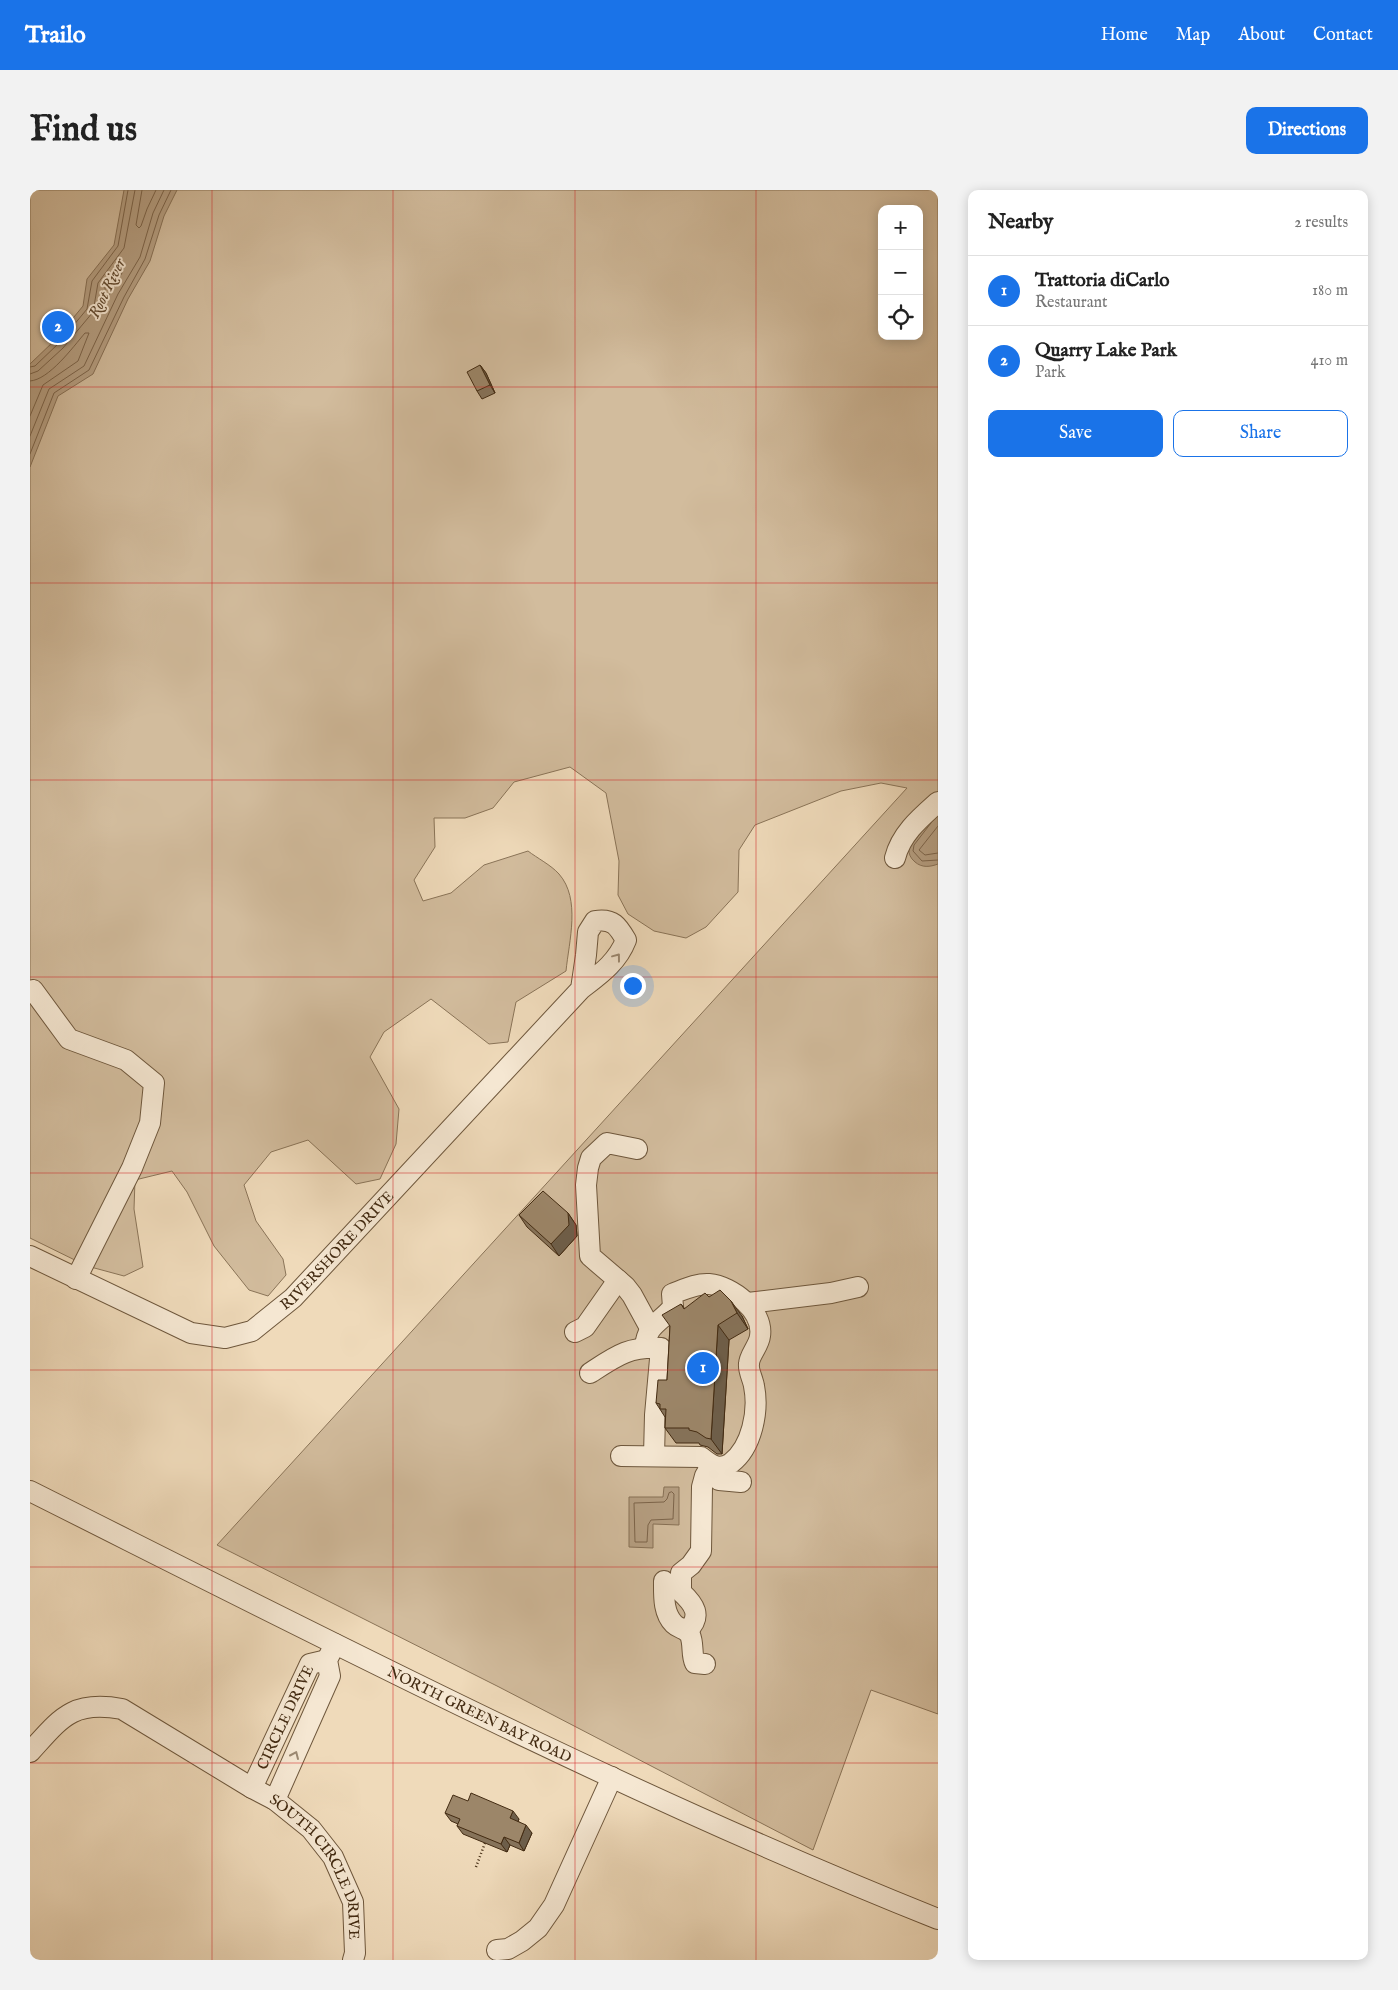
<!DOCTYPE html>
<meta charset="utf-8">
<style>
:root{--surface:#fff;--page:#f2f2f2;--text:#222;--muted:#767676;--line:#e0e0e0;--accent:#1a73e8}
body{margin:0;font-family:"IM FELL English",serif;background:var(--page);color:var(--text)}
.controls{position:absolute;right:15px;top:15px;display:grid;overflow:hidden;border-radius:10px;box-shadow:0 2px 12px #0003}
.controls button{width:45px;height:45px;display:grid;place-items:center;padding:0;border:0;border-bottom:1px solid var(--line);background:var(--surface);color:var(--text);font:25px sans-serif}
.you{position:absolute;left:602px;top:795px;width:18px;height:18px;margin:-12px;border:4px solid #fff;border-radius:50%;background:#1a73e8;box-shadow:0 0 0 8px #1a73e833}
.badge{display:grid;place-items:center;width:32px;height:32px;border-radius:50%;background:var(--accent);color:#fff;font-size:16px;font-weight:700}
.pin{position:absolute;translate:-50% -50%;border:2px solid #fff;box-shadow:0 1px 5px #0006}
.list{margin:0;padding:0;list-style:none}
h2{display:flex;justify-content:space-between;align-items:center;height:65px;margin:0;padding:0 20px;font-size:21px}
h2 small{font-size:16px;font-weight:400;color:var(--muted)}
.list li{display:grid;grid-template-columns:32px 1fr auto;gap:15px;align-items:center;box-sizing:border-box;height:70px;padding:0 20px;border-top:1px solid var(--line)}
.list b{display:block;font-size:19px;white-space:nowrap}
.list p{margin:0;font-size:16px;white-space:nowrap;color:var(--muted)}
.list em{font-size:16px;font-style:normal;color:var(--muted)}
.actions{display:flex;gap:10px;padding:15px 20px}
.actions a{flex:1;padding:11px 0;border:1px solid var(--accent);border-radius:10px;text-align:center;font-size:18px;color:var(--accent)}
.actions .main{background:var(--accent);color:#fff}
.icon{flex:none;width:28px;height:28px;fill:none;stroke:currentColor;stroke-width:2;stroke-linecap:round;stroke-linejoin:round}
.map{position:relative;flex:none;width:908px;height:1770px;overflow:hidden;border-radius:10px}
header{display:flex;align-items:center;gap:30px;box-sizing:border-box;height:70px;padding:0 25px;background:var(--accent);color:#fff}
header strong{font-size:24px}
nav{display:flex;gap:28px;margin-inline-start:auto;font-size:18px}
.intro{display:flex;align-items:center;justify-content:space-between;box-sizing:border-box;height:120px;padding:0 30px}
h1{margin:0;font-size:35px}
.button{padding:12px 22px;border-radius:10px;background:var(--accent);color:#fff;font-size:18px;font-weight:700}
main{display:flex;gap:30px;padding:0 30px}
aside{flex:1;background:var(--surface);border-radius:10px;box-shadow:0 2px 12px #0003}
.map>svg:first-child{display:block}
.green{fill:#d2bc9d;stroke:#8a7458;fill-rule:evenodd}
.water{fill:#b59e81;stroke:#877055}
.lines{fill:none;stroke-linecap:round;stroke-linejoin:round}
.shore{stroke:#7c644a;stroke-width:1}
.minor-casing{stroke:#6e573c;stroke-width:22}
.path{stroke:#432b12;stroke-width:2.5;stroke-dasharray:1 2.5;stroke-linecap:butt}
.minor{stroke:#f5e7d2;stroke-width:20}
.wall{fill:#86735a;stroke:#432b12}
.shaded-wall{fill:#6d5e4a;stroke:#432b12}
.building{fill:#9c8669;stroke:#432b12}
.oneway{stroke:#9c8972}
.grid{fill:none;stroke:#d62828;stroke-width:1;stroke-opacity:0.55}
.labels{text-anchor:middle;stroke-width:4;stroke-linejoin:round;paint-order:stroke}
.street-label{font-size:15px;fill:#432b12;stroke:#f5e7d2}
.water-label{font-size:16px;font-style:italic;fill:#60482e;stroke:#f5e7d2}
</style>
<header>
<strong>Trailo</strong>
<nav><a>Home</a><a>Map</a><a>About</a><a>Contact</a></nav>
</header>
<div class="intro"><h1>Find us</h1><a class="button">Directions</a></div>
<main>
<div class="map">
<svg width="908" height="1770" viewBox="0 0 908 1770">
<rect width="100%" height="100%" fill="#efdaba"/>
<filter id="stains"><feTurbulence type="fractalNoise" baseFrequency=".004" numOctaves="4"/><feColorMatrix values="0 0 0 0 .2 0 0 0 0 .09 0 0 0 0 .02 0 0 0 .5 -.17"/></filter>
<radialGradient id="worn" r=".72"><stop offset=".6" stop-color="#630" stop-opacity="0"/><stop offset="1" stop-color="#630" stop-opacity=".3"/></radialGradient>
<path class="green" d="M0 0H908V1524L841 1500 783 1660 469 1497 187 1355 877 598 851 593 811 601 725 635 709 660 708 702 676 737 656 748 624 741 598 724 588 705 589 671 576 603 540 577 484 592 463 618 435 628H404L405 657 384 690 393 711 421 703 454 675 498 661C507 668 521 675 529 684 551 709 539 751 536 781L486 812 478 852 459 854 401 809 354 842 340 867 369 919 366 954 350 989 326 994 278 950 241 962 214 995 226 1031 253 1069 256 1085 238 1106 219 1100 184 1056 157 1002 142 981 105 990 104 1019 113 1077 94 1086 57 1076 0 1048ZM852 19H889V146H852Z"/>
<path class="water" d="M94 0H147L134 26 120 71 98 109 63 184 28 206 0 277V174L25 150 53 116 57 89 84 55Z
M908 622V674C900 677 892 678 885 672 866 656 896 634 908 622Z
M634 1297H649V1335L623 1334V1358L599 1357V1307H633Z"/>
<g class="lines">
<path class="shore" d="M112 0 106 35 109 38 111 36 117 19 126 0
M91 79 92 83 78 107 75 108V96L88 80Z
M0 177 5 176 29 153 57 119 62 91 88 56 98 0
M0 184 8 181 33 158 63 122 68 93 94 58 105 0
M0 191C19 190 43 157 55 143H59L48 171 13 195 0 226
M0 246 19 199 54 176 88 104 110 67 123 23 134 0
M0 264 24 203 59 180 94 107 115 69 129 25 141 0
M901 633 884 655 883 661 892 671 908 670
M908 636 889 660 895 665 908 663
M642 1302 644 1304 643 1329 621 1330 618 1335 617 1352H605L604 1313 634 1312 637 1309 639 1303Z"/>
<g class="minor-casing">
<g id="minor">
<path d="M865 668C871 644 890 628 908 612"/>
<path d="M3 800 39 849 96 870 124 893 120 933 102 978 46 1089"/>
<path d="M607 959 577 953 561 968 558 978 556 995 560 1066 595 1096 602 1105 620 1138"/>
<path id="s1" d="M0 1066 161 1143 195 1148 222 1141 263 1108 551 799C569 785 587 773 596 750 588 736 583 728 565 731L558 742 556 765 551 799"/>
<path d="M718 1113 801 1103 828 1097"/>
<path d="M545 1142 555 1137 588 1090"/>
<path d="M560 1183C586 1166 599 1156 631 1158L625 1225 624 1266"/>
<path d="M591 1266 671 1267C681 1275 689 1281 701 1273 722 1257 729 1221 724 1196 723 1189 718 1181 719 1174 719 1165 729 1156 730 1146 734 1121 702 1096 679 1094 667 1093 653 1100 642 1104L643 1117C630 1133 617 1134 615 1157"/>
<path d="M681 1276 684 1284 689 1290 711 1292"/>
<path id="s2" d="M0 1301C299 1451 597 1605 908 1729"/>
<path d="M634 1391C634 1406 633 1423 644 1434 649 1439 656 1438 660 1445 664 1454 661 1465 665 1473L675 1474"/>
<path d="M657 1441C673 1426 664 1414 651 1402V1383L661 1375 671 1361 672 1297 675 1286 681 1276"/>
<path id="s3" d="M0 1562C31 1528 42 1510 92 1519L222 1598 245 1610 281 1639 303 1667 323 1712 325 1763 323 1770"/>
<path id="s4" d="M222 1598 280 1474 297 1470"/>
<path d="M245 1610 300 1486 297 1470 305 1454"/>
<path d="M467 1760 478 1759 492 1751 508 1738 524 1715 582 1587"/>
</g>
</g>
<path class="path" d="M446 1677 455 1653"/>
<use href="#minor" class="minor"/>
</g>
<path class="wall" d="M450 175 456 183 465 203 452 209 447 201Z
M538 1023 546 1035 547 1046 529 1066 497 1037 489 1025Z
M679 1107 712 1126 718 1139 699 1150 692 1264H687L678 1257 670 1255 669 1253H646L635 1238V1227L626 1213 637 1190 640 1136 651 1114 655 1119Z
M415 1623 489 1629 488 1631 502 1643 494 1661 480 1655 477 1662 433 1644 427 1636 428 1634 421 1631Z"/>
<path class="shaded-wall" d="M450 175 456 183 465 203 460 195Z
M538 1023 546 1035 547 1046 529 1066 521 1054Z
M701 1111 712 1126 718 1139 707 1123Z
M688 1135 699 1150 692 1264 681 1249Z
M483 1621 489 1629 486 1636 480 1628Z
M496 1635 502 1643 494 1661 489 1653Z
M474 1647 480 1655 477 1662 471 1654Z"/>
<path class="building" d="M450 175 460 195 447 201 437 182Z
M513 1001 538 1023 539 1035 521 1054 489 1025Z
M690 1100 701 1111 707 1123 688 1135 681 1249 676 1248 667 1242 659 1240V1238H635L636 1219H630V1214L626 1213 628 1190H637L640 1136 632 1125 651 1114 654 1119 675 1103 679 1107Z
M441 1603 483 1621 480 1628 496 1635 489 1653 474 1647 471 1654 427 1636 430 1629 415 1623 423 1605 438 1611Z"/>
<defs><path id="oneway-chevron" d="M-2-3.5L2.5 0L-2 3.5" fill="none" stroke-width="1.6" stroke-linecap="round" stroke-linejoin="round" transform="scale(1.25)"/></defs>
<g class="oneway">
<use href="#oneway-chevron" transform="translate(587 767) rotate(-53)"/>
<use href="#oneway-chevron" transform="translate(265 1565) rotate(-66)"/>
</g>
<path class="grid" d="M182 0V1770M363 0V1770M545 0V1770M726 0V1770M0 197H908M0 393H908M0 590H908M0 787H908M0 983H908M0 1180H908M0 1377H908M0 1573H908"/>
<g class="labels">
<g class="street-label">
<text dy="5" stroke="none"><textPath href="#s1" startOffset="358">RIVERSHORE DRIVE</textPath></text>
<text dy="5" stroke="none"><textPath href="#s2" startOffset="502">NORTH GREEN BAY ROAD</textPath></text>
<text dy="5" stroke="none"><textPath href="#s4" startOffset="78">CIRCLE DRIVE</textPath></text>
<text dy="5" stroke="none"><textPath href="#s3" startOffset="369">SOUTH CIRCLE DRIVE</textPath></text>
</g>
<g class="water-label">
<text transform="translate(76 98) rotate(-64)" y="6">Root River</text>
</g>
</g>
<rect width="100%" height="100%" filter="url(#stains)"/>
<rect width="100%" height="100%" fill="url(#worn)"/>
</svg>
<div class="controls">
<button>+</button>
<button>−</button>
<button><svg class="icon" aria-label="locate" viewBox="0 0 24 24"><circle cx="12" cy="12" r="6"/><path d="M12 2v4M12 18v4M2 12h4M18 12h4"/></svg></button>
</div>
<div class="you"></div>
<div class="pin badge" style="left:673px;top:1178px">1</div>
<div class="pin badge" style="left:28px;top:137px">2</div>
</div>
<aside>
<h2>Nearby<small>2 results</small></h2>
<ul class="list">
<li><span class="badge">1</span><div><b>Trattoria diCarlo</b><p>Restaurant</p></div><em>180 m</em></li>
<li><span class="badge">2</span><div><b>Quarry Lake Park</b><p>Park</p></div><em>410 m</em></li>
</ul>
<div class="actions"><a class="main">Save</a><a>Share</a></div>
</aside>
</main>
